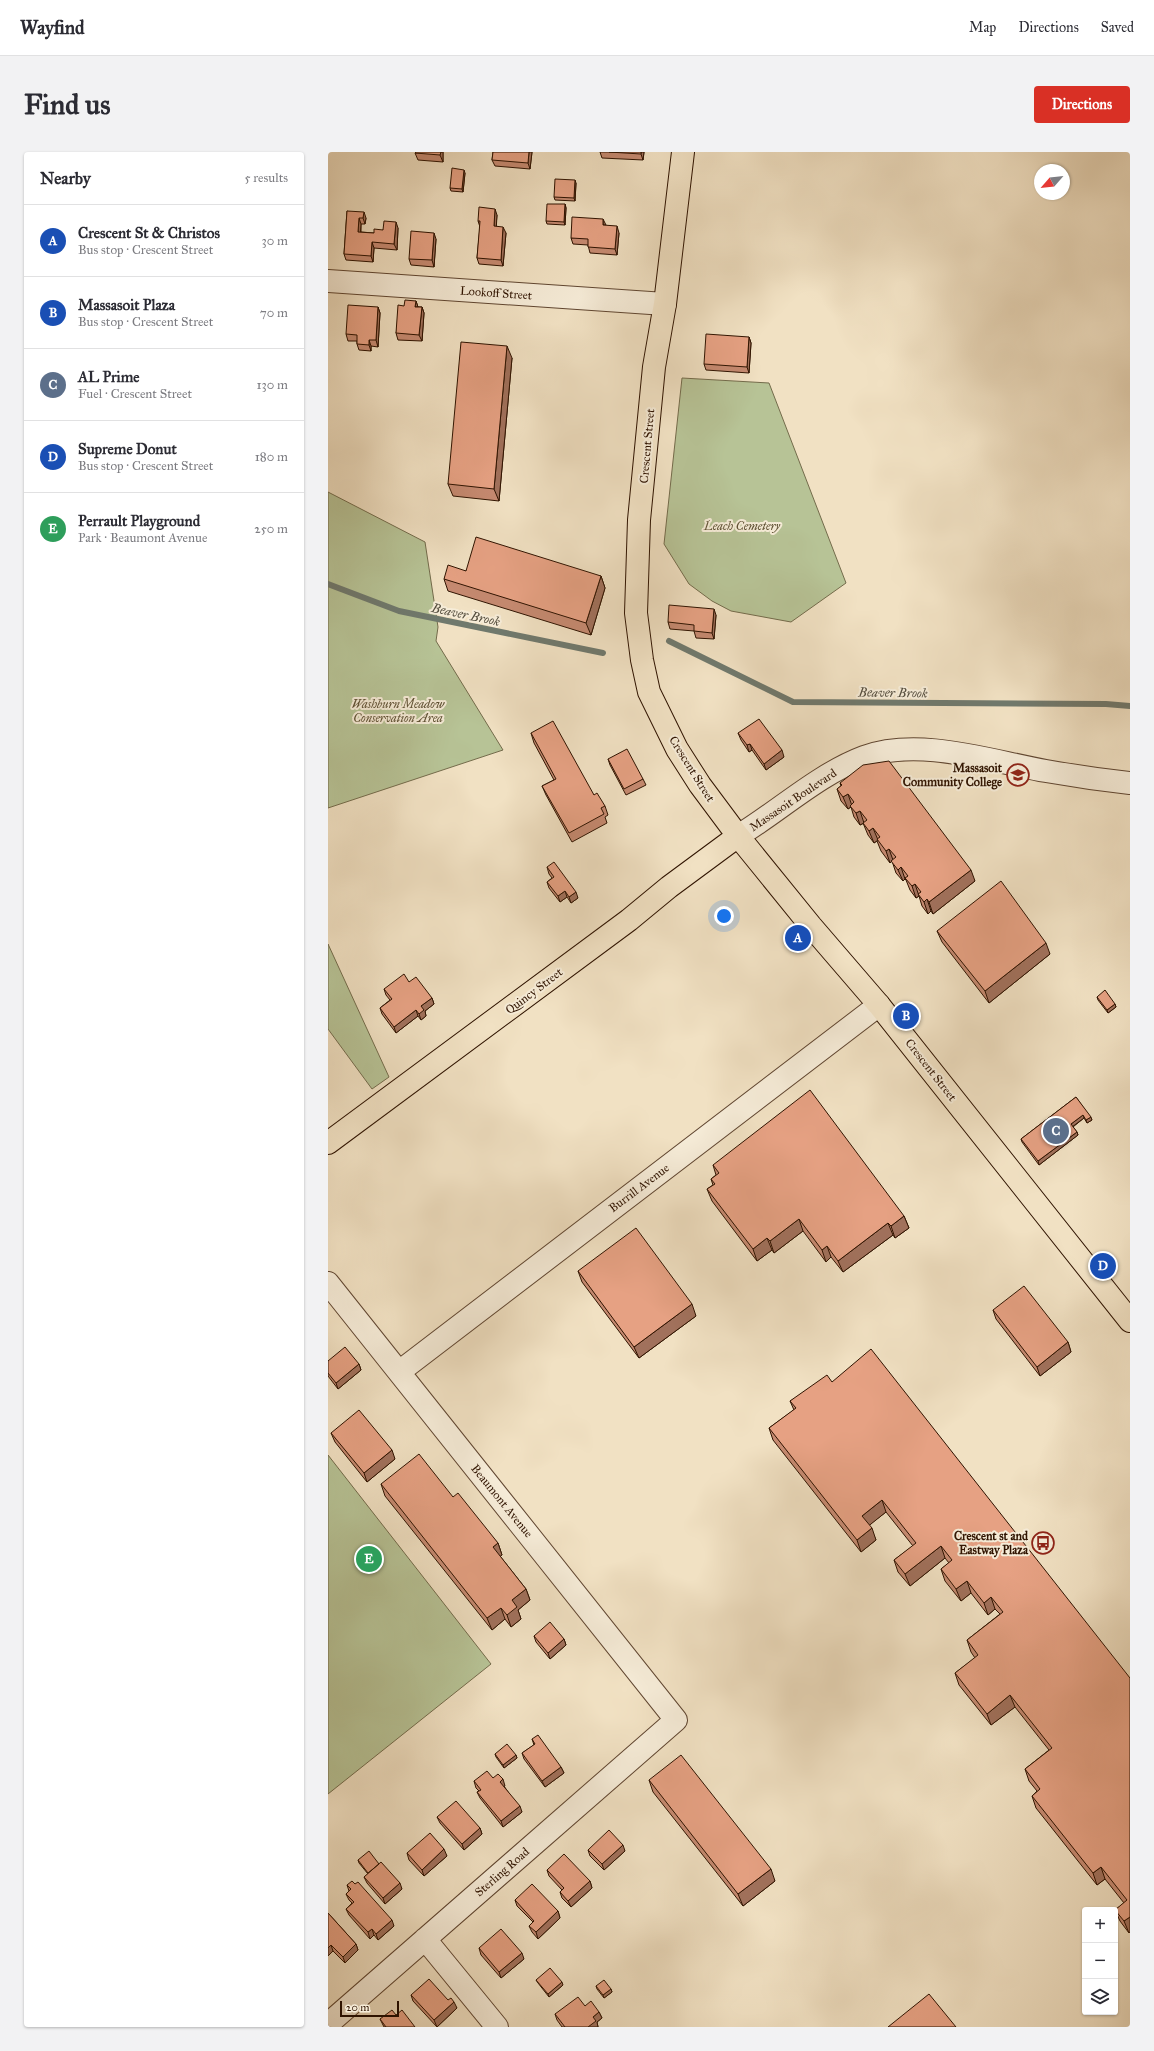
<!DOCTYPE html>
<meta charset="utf-8">
<style>
:root{--surface:#fff;--page:#f2f2f3;--text:#2b2b33;--muted:#7c7c81;--line:#e1e1e2;--accent:#d93025}
body{margin:0;font-family:"IM FELL Great Primer",serif;background:var(--page);color:var(--text)}
.controls{position:absolute;right:12px;bottom:12px;display:grid;overflow:hidden;border-radius:4px;box-shadow:0 1px 3px #0004}
.controls button{width:36px;height:36px;display:grid;place-items:center;padding:0;border:0;border-bottom:1px solid var(--line);background:var(--surface);color:var(--text);font:20px sans-serif}
.compass{position:absolute;left:706px;top:12px;width:36px;height:36px;border-radius:50%;background:var(--surface);box-shadow:0 1px 3px #0004;rotate:242deg}
.scale{position:absolute;left:12px;bottom:10px;width:59px;box-sizing:border-box;padding-left:4px;border:2px solid #2f1300;border-top:0;font-size:11px;line-height:14px;white-space:nowrap;color:#2f1300;-webkit-text-stroke:3px #f6ecd8;paint-order:stroke}
.you{position:absolute;left:396px;top:764px;width:14px;height:14px;margin:-10px;border:3px solid #fff;border-radius:50%;background:#1a73e8;box-shadow:0 0 0 6px #1a73e833}
.badge{display:grid;place-items:center;width:26px;height:26px;border-radius:50%;background:var(--accent);color:#fff;font-size:13px;font-weight:700}
.pin{position:absolute;translate:-50% -50%;border:2px solid #fff;box-shadow:0 1px 4px #0006}
.list{margin:0;padding:0;list-style:none}
h2{display:flex;justify-content:space-between;align-items:center;height:52px;margin:0;padding:0 16px;font-size:17px}
h2 small{font-size:13px;font-weight:400;color:var(--muted)}
.list li{display:grid;grid-template-columns:26px 1fr auto;gap:12px;align-items:center;box-sizing:border-box;height:72px;padding:0 16px;border-top:1px solid var(--line)}
.list b{display:block;font-size:15px;white-space:nowrap}
.list p{margin:0;font-size:13px;white-space:nowrap;color:var(--muted)}
.list em{font-size:13px;font-style:normal;color:var(--muted)}
.icon{flex:none;width:22px;height:22px;fill:none;stroke:currentColor;stroke-width:2;stroke-linecap:round;stroke-linejoin:round}
.map{position:relative;flex:none;width:802px;height:1875px;overflow:hidden;border-radius:4px}
header{display:flex;align-items:center;gap:24px;box-sizing:border-box;height:56px;padding:0 20px;background:var(--surface);border-bottom:1px solid var(--line)}
header strong{font-size:19px}
nav{display:flex;gap:22px;margin-inline-start:auto;font-size:14px}
.intro{display:flex;align-items:center;justify-content:space-between;box-sizing:border-box;height:96px;padding:0 24px}
h1{margin:0;font-size:28px}
.button{padding:10px 18px;border-radius:4px;background:var(--accent);color:#fff;font-size:14px;font-weight:700}
main{display:flex;gap:24px;padding:0 24px}
aside{flex:1;background:var(--surface);border-radius:4px;box-shadow:0 1px 3px #0004}
.map>svg:first-child{display:block}
.green{fill:#b7c396;stroke:#736b4b}
.lines{fill:none;stroke-linecap:round;stroke-linejoin:round}
.stream{stroke:#70796d;stroke-width:6}
.minor-casing{stroke:#604631;stroke-width:24}
.major-casing{stroke:#2f1300;stroke-width:24}
.minor{stroke:#f6ecd8;stroke-width:22}
.major{stroke:#f1e1c3;stroke-width:22}
.wall{fill:#c68a71;stroke:#2f1300}
.shaded-wall{fill:#a1715c;stroke:#2f1300}
.building{fill:#e6a183;stroke:#2f1300}
.labels{text-anchor:middle;stroke-width:4;stroke-linejoin:round;paint-order:stroke}
.street-label{font-size:12px;fill:#2f1300;stroke:#f6ecd8}
.park-label{font-size:12px;font-style:italic;fill:#5f5134;stroke:#f6ecd8}
.poi-label{font-size:12px;font-weight:bold;fill:#2f1300;stroke:#f6ecd8;text-anchor:end}
.water-label{font-size:13px;font-style:italic;fill:#554e3f;stroke:#f6ecd8}
</style>
<header>
<strong>Wayfind</strong>
<nav><a>Map</a><a>Directions</a><a>Saved</a></nav>
</header>
<div class="intro"><h1>Find us</h1><a class="button">Directions</a></div>
<main>
<aside>
<h2>Nearby<small>5 results</small></h2>
<ul class="list">
<li><span class="badge" style="background:#1a4fb4">A</span><div><b>Crescent St &amp; Christos</b><p>Bus stop · Crescent Street</p></div><em>30 m</em></li>
<li><span class="badge" style="background:#1a4fb4">B</span><div><b>Massasoit Plaza</b><p>Bus stop · Crescent Street</p></div><em>70 m</em></li>
<li><span class="badge" style="background:#5c6f8a">C</span><div><b>AL Prime</b><p>Fuel · Crescent Street</p></div><em>130 m</em></li>
<li><span class="badge" style="background:#1a4fb4">D</span><div><b>Supreme Donut</b><p>Bus stop · Crescent Street</p></div><em>180 m</em></li>
<li><span class="badge" style="background:#2e9e5b">E</span><div><b>Perrault Playground</b><p>Park · Beaumont Avenue</p></div><em>250 m</em></li>
</ul>
</aside>
<div class="map">
<svg width="802" height="1875" viewBox="0 0 802 1875">
<rect width="100%" height="100%" fill="#f1e1c3"/>
<filter id="stains"><feTurbulence type="fractalNoise" baseFrequency=".005" numOctaves="4"/><feColorMatrix values="0 0 0 0 .2 0 0 0 0 .09 0 0 0 0 .02 0 0 0 .5 -.17"/></filter>
<radialGradient id="worn" r=".72"><stop offset=".6" stop-color="#630" stop-opacity="0"/><stop offset="1" stop-color="#630" stop-opacity=".3"/></radialGradient>
<path class="green" d="M354 226 441 231 518 431 463 470 403 459 384 449 361 432 336 392Z
M0 340 97 390 110 475 108 489 175 598 0 656Z
M0 792 61 925 44 937 0 877Z
M0 1303 163 1512 0 1642Z"/>
<g class="lines">
<path class="stream" d="M0 432 71 459 275 501
M341 489 465 550 778 552 802 554"/>
<g class="minor-casing">
<path id="minor" d="M0 129 337 152
M410 684C451 659 491 622 536 605 591 585 662 609 718 619 746 624 774 628 802 631
M0 1131 348 1568 0 1872
M71 1220 551 853
M97 1787 169 1875"/>
</g>
<g class="major-casing">
<path id="major" d="M355 0 337 152 326 215 311 368 308 461 314 508 321 540 349 597 372 633 410 684 483 774 551 853 802 1169
M0 991 301 768 341 735 410 684"/>
</g>
<use href="#minor" class="minor"/>
<use href="#major" class="major"/>
</g>
<path class="wall" d="M115 0V10L90 8 87 1Z
M165 0H204L202 17 167 14 164 8Z
M272 0H316L315 8 274 6Z
M137 21 135 40 123 39 122 36Z
M248 31 247 49 227 48 226 45Z
M237 52 238 56 237 73 219 72 218 69Z
M19 59 38 66 37 72H33V80L46 81 55 78 70 76 69 98 46 96 45 110 18 108 16 102Z
M169 63 168 74 178 81 175 114 151 112 149 106 152 75 150 69Z
M291 81 289 103 262 101 260 93 245 92 243 86Z
M108 87 106 115 83 113 81 107Z
M88 149 90 155H94L96 161 94 189 70 188 68 181 76 154Z
M50 155 52 161 50 195 43 194V199L31 198 29 192V189H20L18 182Z
M421 185 423 191 421 221 378 218 376 212Z
M184 206 171 349 125 344 120 332Z
M138 419 273 424 277 436 263 483 120 439 116 427Z
M388 463 386 487 368 486 366 479 342 477 340 470Z
M203 581 277 654 280 663 277 665 279 671 244 690 218 643 214 634 226 628 206 591Z
M410 581 456 605 438 618 424 598 421 600 413 588Z
M280 607 315 627 318 633 298 643 282 613Z
M512 631 647 729 605 762 603 759 600 762 594 754 591 744 588 746 582 738 578 728 577 727 575 729 568 721 564 709 562 711 553 699 549 689 546 691 540 683 535 671H536L532 673 526 665 523 655 520 657 513 649 509 637 513 634Z
M219 715 250 746 243 751 239 745 232 750 221 736 219 730 224 726 221 722Z
M609 779 722 802 661 851 614 790Z
M81 830 104 846 106 852 97 859 98 864 93 868 90 864 68 881 54 862 52 856 62 848 58 843 56 837Z
M769 845 787 852 788 855 780 861 770 848Z
M748 945 764 968 759 971 756 966 745 975 749 980 750 983 711 1013 694 990 693 987Z
M385 1013 576 1064 581 1076 567 1086 565 1083 515 1120 503 1105 498 1110 475 1079 446 1101 444 1098 429 1109 384 1049 379 1037 385 1033 383 1027 388 1023Z
M250 1119 368 1164 311 1206 254 1130Z
M665 1158 740 1190 743 1200 712 1224 668 1167Z
M0 1209 31 1212 33 1218 10 1237 0 1224Z
M504 1230 802 1526V1780L801 1781 792 1769 787 1758 796 1751 777 1727 769 1733 708 1656 704 1644 709 1639 701 1629 697 1617 721 1598 687 1555 663 1573 631 1533 627 1521 647 1506 643 1500 639 1488 672 1462 667 1457 660 1463 643 1441 633 1449 617 1429 613 1417 621 1411 617 1406 582 1434 570 1420 566 1408 585 1394 558 1360 541 1373 548 1388 533 1400 445 1288 441 1276 466 1258 462 1249Z
M3 1281 67 1307 39 1330 7 1290Z
M53 1332 125 1345 170 1391 174 1403 172 1404 198 1437 202 1448 190 1458 193 1467 183 1475 177 1467 164 1478 57 1344Z
M206 1484 236 1487 238 1493 222 1507 208 1490Z
M204 1587 233 1615 236 1621 217 1635 196 1607 194 1601 206 1593Z
M167 1602 188 1603 189 1606 176 1616 168 1605Z
M165 1626 177 1634H176L194 1660 175 1675 152 1646 149 1640 151 1639 148 1636 146 1629Z
M321 1628 447 1729 415 1754 325 1640Z
M109 1665 152 1676 154 1682 136 1698 112 1671Z
M260 1698 297 1699 276 1718 262 1704Z
M79 1701 119 1704 96 1724 81 1708Z
M30 1708 51 1712 74 1737 57 1752 39 1731 36 1725 40 1722 31 1711Z
M219 1718 262 1729 264 1736 243 1755 234 1746 232 1740 234 1738 221 1724Z
M19 1733 66 1774 50 1788 46 1783 42 1787 21 1763 18 1757 24 1751 21 1748 18 1742 21 1739Z
M187 1748 230 1759 232 1766 210 1787 204 1780 201 1774 205 1770 189 1754Z
M0 1761 28 1792 30 1798 17 1811 5 1799 0 1804Z
M151 1796 196 1807 173 1826 153 1803Z
M208 1828 235 1833 221 1845 210 1831Z
M268 1834 283 1837 284 1840 276 1846 269 1837Z
M83 1843 120 1848 129 1856 109 1875 85 1849Z
M257 1854 271 1860 274 1866 269 1870 270 1875H234L229 1868 227 1862Z
M68 1863 87 1875H56L52 1867Z"/>
<path class="shaded-wall" d="M113 0H115V10L112 3Z
M201 0H204L202 17 200 11Z
M313 0H316L315 8 313 2Z
M136 18 137 21 135 40 134 37Z
M247 28 248 31 247 49 246 46Z
M237 52 238 56 237 73 236 70Z
M167 57 169 63 168 80 166 74Z
M36 60 38 66 37 72 35 66Z
M31 66 33 72 32 86 30 80Z
M275 67 278 73H275Z
M68 70 70 76 69 98 66 92Z
M289 74 291 81 289 103 287 97Z
M175 75 178 81 175 114 173 108Z
M106 81 108 87 106 115 104 108Z
M44 90 46 96 45 110 43 104Z
M88 149 90 155H87Z
M50 155 52 161 50 195 48 188Z
M94 155 96 161 94 189 91 183Z
M421 185 423 191 421 221 419 215Z
M41 188 43 194V199L41 193Z
M179 194 184 206 171 349 166 337Z
M273 424 277 436 263 483 258 471Z
M386 457 388 463 386 487 384 481Z
M422 592 424 598 421 600 419 593Z
M454 598 456 605 438 618 436 612Z
M520 642 524 654 520 657 515 645Z
M532 659 536 671 532 673 528 661Z
M545 676 550 688 546 691 541 679Z
M561 697 565 708 562 711 558 699Z
M573 715 577 727 575 729 570 718Z
M643 718 647 729 605 762 601 750Z
M587 732 591 744 588 746 584 734Z
M237 739 239 745 232 750 230 744Z
M248 740 250 746 243 751 241 745Z
M599 747 603 759 600 762 596 750Z
M718 791 722 802 661 851 657 839Z
M104 846 106 852 97 859 98 864 93 868 91 862 93 854Z
M787 852 788 855 780 861 779 858Z
M88 858 90 864 68 881 66 875Z
M755 963 756 966 744 975 743 972Z
M763 965 764 968 759 971 758 968Z
M749 980 750 983 711 1013 710 1009Z
M576 1064 581 1076 567 1086 563 1074Z
M471 1067 475 1079 446 1101 442 1089Z
M560 1071 565 1083 515 1120 510 1109Z
M439 1086 444 1098 429 1109 425 1097Z
M499 1094 503 1105 498 1110 494 1098Z
M364 1152 368 1164 311 1206 306 1195Z
M740 1190 743 1200 712 1224 709 1215Z
M31 1212 33 1218 10 1237 8 1231Z
M64 1298 67 1307 39 1330 36 1321Z
M554 1348 558 1360 538 1376 534 1364Z
M544 1376 548 1388 533 1400 529 1388Z
M170 1391 174 1403 169 1407 165 1395Z
M613 1394 617 1406 582 1434 577 1422Z
M639 1429 643 1441 633 1449 628 1437Z
M198 1437 202 1448 190 1458 193 1467 183 1475 179 1463 184 1448Z
M663 1445 667 1457 660 1463 656 1451Z
M173 1456 177 1467 164 1478 159 1466Z
M236 1487 238 1493 222 1507 220 1501Z
M682 1543 687 1555 663 1573 659 1562Z
M188 1603 189 1606 176 1616 175 1613Z
M233 1615 236 1621 217 1635 214 1629Z
M175 1627 177 1634 174 1636 172 1630Z
M192 1654 194 1660 175 1675 173 1669Z
M152 1676 154 1682 136 1698 134 1692Z
M295 1693 297 1699 276 1718 274 1712Z
M116 1697 119 1704 96 1724 94 1718Z
M773 1715 777 1727 769 1733 765 1721Z
M443 1717 447 1729 415 1754 410 1742Z
M262 1729 264 1736 243 1755 240 1749Z
M72 1731 74 1737 57 1752 55 1746Z
M230 1759 232 1766 210 1787 208 1780Z
M802 1765V1780L801 1781 796 1769Z
M64 1768 66 1774 50 1788 48 1782Z
M44 1777 46 1783 42 1787 40 1780Z
M28 1792 30 1798 17 1811 15 1805Z
M3 1793 5 1799 0 1804V1796Z
M194 1801 196 1807 173 1826 171 1820Z
M234 1830 235 1833 221 1845 220 1842Z
M283 1837 284 1840 276 1846 275 1843Z
M126 1850 129 1856 109 1875 106 1868Z
M271 1860 274 1866 269 1870 270 1875H260L265 1865Z"/>
<path class="building" d="M88 0H113L112 3 87 1Z
M165 0H201L200 11 164 8Z
M281 0H313V2Z
M124 16 136 18 134 37 122 36Z
M227 27 247 28 246 46 226 45Z
M219 52H237L236 70 218 69Z
M151 55 167 57 166 74 175 75 173 108 149 106 152 69H150Z
M19 59 36 60 35 66H31L30 80 46 81V77L55 78 56 69 68 70 66 92 44 90 43 104 16 102Z
M244 65 275 67V73L289 74 287 97 260 95V87L243 86Z
M83 79 106 81 104 108 81 107Z
M77 148 88 149 87 155H94L91 183 68 181 70 153 76 154Z
M20 153 50 155 48 188H41V193L29 192V183L18 182Z
M378 182 421 185 419 215 376 212Z
M133 190 179 194 166 337 120 332Z
M148 385 273 424 258 471 116 427 120 413 138 419Z
M341 453 386 457 384 481 366 479V473L340 470Z
M431 567 454 598 436 612 422 592 419 593 410 581Z
M225 569 266 643 269 641 277 654 273 656 276 662 241 681 214 634 228 627 203 581Z
M299 597 315 627 296 637 280 607Z
M561 609 643 718 601 750 599 747 596 750 590 742 593 740 587 732 584 734 577 726 580 724 573 715 570 718 563 709 568 705 561 697 558 699 549 687 552 685 545 676 541 679 535 671 539 668 532 659 528 661 522 654 526 650 520 642 515 645 509 637 514 633 512 631 535 613Z
M226 710 248 740 241 745 237 739 230 744 219 730 226 725 219 715Z
M673 729 718 791 657 839 609 779Z
M76 822 81 830 88 825 104 846 93 854 96 858 91 862 88 858 66 875 52 856 64 847 56 837Z
M777 838 787 852 779 858 769 845Z
M482 938 576 1064 563 1074 560 1071 510 1109 499 1094 494 1098 471 1067 442 1089 439 1086 425 1097 379 1037 387 1032 383 1027 391 1021 385 1013Z
M748 945 763 965 758 968 755 963 743 972 749 980 710 1009 693 987Z
M308 1076 364 1152 306 1195 250 1119Z
M696 1134 740 1190 709 1215 665 1158Z
M17 1195 31 1212 8 1231 0 1221V1209Z
M543 1197 802 1526V1765L796 1769 787 1758 799 1748 773 1715 765 1721 704 1644 712 1637 697 1617 724 1596 682 1543 659 1562 627 1521 650 1503 639 1488 675 1460 663 1445 656 1451 639 1429 628 1437 613 1417 624 1408 613 1394 577 1422 566 1408 588 1391 554 1348 534 1364 544 1376 529 1388 441 1276 468 1256 462 1249 499 1223 504 1230Z
M31 1258 64 1298 36 1321 3 1281Z
M91 1302 125 1345 130 1341 170 1391 165 1395 198 1437 184 1448 189 1455 179 1463 173 1456 159 1466 53 1332Z
M222 1470 236 1487 220 1501 206 1484Z
M210 1583 233 1615 214 1629 194 1601 207 1592 204 1587Z
M179 1592 188 1603 175 1613 167 1602Z
M353 1603 443 1717 410 1742 321 1628Z
M159 1619 165 1626 170 1622 175 1627 172 1630 192 1654 173 1669 149 1640 153 1638 146 1629Z
M128 1649 152 1676 134 1692 109 1665Z
M281 1678 295 1693 274 1712 260 1698Z
M102 1681 116 1697 94 1718 79 1701Z
M41 1699 51 1712 40 1721 30 1708Z
M236 1702 262 1729 240 1749 232 1740 236 1736 219 1718Z
M53 1710 72 1731 55 1746 36 1725Z
M24 1729 27 1732 30 1730 64 1768 48 1782 44 1777 40 1780 18 1757 26 1750 18 1742 23 1737 19 1733Z
M204 1732 230 1759 208 1780 201 1774 206 1769 187 1748Z
M0 1761 28 1792 15 1805 3 1793 0 1796Z
M173 1777 194 1801 171 1820 151 1796Z
M222 1816 234 1830 220 1842 208 1828Z
M101 1827 120 1848 123 1846 126 1850 106 1868 83 1843Z
M276 1828 283 1837 275 1843 268 1834Z
M601 1842 628 1875H560Z
M250 1845 257 1854 263 1849 271 1860 265 1865 268 1869 260 1875H237L227 1862Z
M64 1858 68 1863 74 1858 87 1875H58L52 1867Z"/>
<defs>
<g id="university-ring" transform="scale(1.15)"><circle r="9.5" fill="#f6ecd8" stroke="#8f2418" stroke-width="1.5"/><path d="M0-5L7-2L0 1L-7-2ZM-4 1L0 2.5L4 1V4Q0 6-4 4Z" fill="#8f2418"/></g>
<g id="bus-ring" transform="scale(1.15)"><circle r="9.5" fill="#f6ecd8" stroke="#8f2418" stroke-width="1.5"/><path d="M-5-6H5V4H4V6H2V4H-2V6H-4V4H-5ZM-3.5-4V0h7V-4ZM-3.5 1.2v1.5H-2V1.2ZM2 1.2v1.5H3.5V1.2Z" fill="#8f2418"/></g>
</defs>
<g fill-rule="evenodd">
<use href="#university-ring" x="690" y="623"/>
<use href="#bus-ring" x="715" y="1391"/>
</g>
<g class="labels">
<g class="street-label">
<text transform="translate(168 141) rotate(4)" y="4">Lookoff Street</text>
<text transform="translate(319 294) rotate(-85)" y="4">Crescent Street</text>
<text transform="translate(364 617) rotate(58)" y="4">Crescent Street</text>
<text transform="translate(465 648) rotate(-34)" y="4">Massasoit Boulevard</text>
<text transform="translate(206 839) rotate(-37)" y="4">Quincy Street</text>
<text transform="translate(603 918) rotate(52)" y="4">Crescent Street</text>
<text transform="translate(311 1036) rotate(-37)" y="4">Burrill Avenue</text>
<text transform="translate(174 1349) rotate(51)" y="4">Beaumont Avenue</text>
<text transform="translate(174 1720) rotate(-41)" y="4">Sterling Road</text>
</g>
<g class="park-label">
<text x="414" y="378">Leach Cemetery</text>
<text x="70" y="556">Washburn Meadow<tspan x="70" dy="14">Conservation Area</tspan></text>
</g>
<g class="poi-label">
<text x="674" y="620">Massasoit<tspan x="674" dy="14">Community College</tspan></text>
<text x="700" y="1388">Crescent st and<tspan x="700" dy="14">Eastway Plaza</tspan></text>
</g>
<g class="water-label">
<text transform="translate(138 462) rotate(12)" y="5">Beaver Brook</text>
<text transform="translate(565 540) rotate(1)" y="5">Beaver Brook</text>
</g>
</g>
<rect width="100%" height="100%" filter="url(#stains)"/>
<rect width="100%" height="100%" fill="url(#worn)"/>
</svg>
<div class="controls">
<button>+</button>
<button>−</button>
<button><svg class="icon" aria-label="layers" viewBox="0 0 24 24"><path d="M12 4l9 5-9 5-9-5zM3 14l9 5 9-5"/></svg></button>
</div>
<svg class="compass" viewBox="-18 -18 36 36"><path d="M0-13l5 13h-10z" fill="#e53935"/><path d="M0 13l5-13h-10z" fill="#7c7c81"/></svg>
<div class="scale">20 m</div>
<div class="you"></div>
<div class="pin badge" style="left:470px;top:786px;background:#1a4fb4">A</div>
<div class="pin badge" style="left:578px;top:864px;background:#1a4fb4">B</div>
<div class="pin badge" style="left:728px;top:979px;background:#5c6f8a">C</div>
<div class="pin badge" style="left:775px;top:1114px;background:#1a4fb4">D</div>
<div class="pin badge" style="left:41px;top:1407px;background:#2e9e5b">E</div>
</div>
</main>
